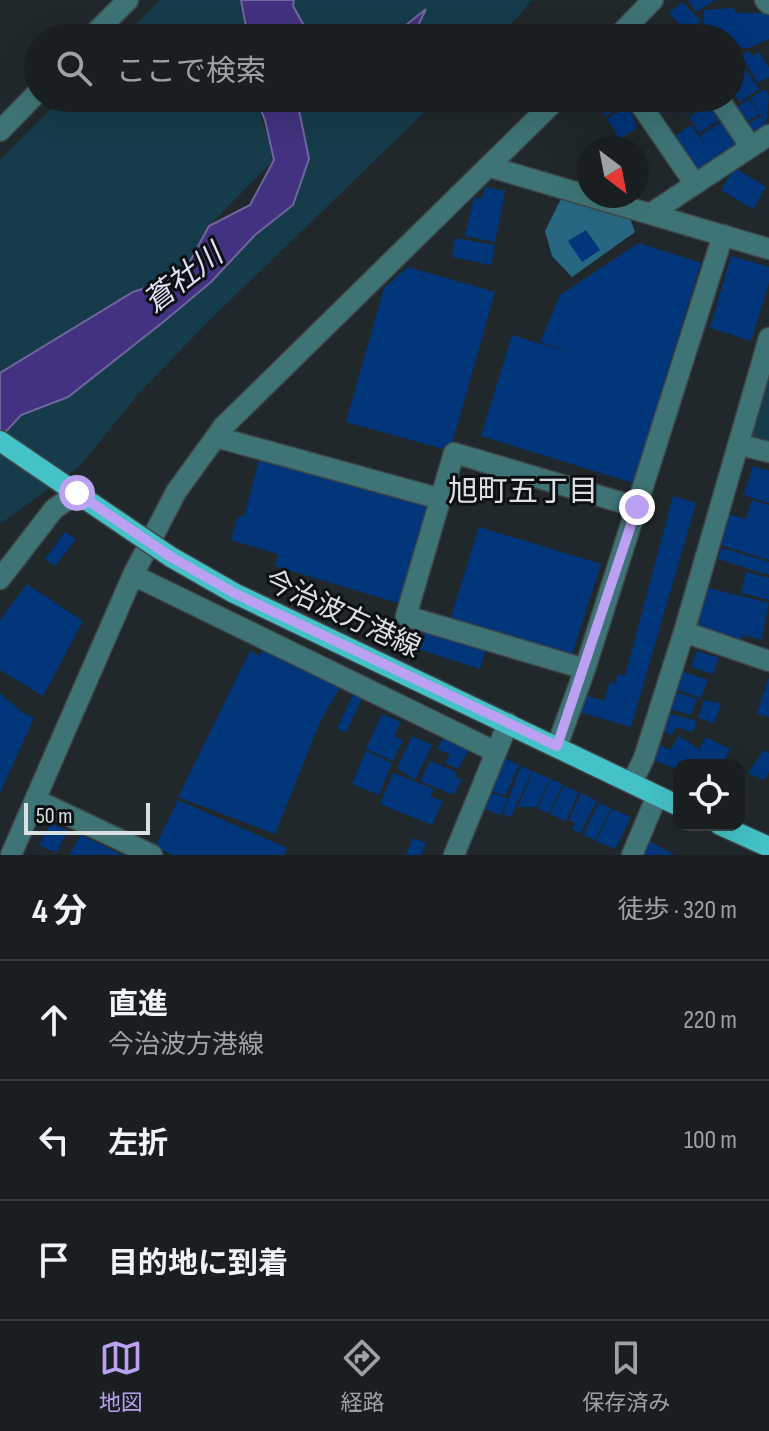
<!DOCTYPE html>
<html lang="ja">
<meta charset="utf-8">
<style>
:root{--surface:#191e20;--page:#262b2d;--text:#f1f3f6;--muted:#9fa2a5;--line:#373c3e;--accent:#bca0f2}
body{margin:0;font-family:"Sofia Sans Condensed","Noto Sans JP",sans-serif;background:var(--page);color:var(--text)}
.controls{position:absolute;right:24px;bottom:24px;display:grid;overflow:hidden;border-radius:16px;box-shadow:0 8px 32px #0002}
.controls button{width:72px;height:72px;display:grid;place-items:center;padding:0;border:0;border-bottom:2px solid var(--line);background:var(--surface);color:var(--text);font:40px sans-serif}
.compass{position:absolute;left:577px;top:136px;width:72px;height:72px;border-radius:50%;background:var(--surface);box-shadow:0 8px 32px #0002;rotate:148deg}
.scale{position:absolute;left:24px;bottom:20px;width:126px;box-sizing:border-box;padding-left:8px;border:4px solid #dbe0e2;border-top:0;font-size:22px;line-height:28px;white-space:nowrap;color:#dbe0e2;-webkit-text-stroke:6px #0d1012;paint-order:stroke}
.stop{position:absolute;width:24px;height:24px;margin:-18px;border:6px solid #bca0f2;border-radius:50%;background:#fff}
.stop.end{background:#bca0f2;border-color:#fff;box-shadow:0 2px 8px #0008}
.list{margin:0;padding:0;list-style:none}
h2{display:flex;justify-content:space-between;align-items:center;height:104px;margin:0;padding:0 32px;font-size:34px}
h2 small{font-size:26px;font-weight:400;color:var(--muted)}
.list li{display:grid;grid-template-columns:52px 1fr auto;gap:24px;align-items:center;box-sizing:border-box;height:120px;padding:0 32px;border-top:2px solid var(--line)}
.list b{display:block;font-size:30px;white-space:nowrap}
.list p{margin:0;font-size:26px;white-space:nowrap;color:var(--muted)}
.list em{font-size:26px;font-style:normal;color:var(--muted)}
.icon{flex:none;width:44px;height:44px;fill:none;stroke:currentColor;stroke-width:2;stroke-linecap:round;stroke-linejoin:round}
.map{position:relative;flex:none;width:769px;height:855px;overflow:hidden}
.search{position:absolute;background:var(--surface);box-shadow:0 8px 32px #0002;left:24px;right:24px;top:24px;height:88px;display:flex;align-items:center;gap:20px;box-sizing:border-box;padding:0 28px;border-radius:44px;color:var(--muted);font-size:30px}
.sheet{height:464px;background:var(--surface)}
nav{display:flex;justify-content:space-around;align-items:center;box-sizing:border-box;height:112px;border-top:2px solid var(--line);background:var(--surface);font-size:22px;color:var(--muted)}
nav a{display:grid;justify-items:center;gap:4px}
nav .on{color:var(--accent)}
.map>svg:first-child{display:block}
.green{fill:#163b4a}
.forest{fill:#276781}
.water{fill:#423281;stroke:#70669e;stroke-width:2}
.building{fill:#02367a}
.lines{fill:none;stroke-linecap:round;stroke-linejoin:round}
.minor-casing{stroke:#3f4548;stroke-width:23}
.major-casing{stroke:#3f4548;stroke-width:23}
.minor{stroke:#3e7476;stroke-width:20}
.major{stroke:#44c2c7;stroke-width:20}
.major-bridge-casing{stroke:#3f4548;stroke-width:23;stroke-linecap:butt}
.major-bridge{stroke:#44c2c7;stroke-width:20}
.route{stroke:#bca0f2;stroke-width:10}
.labels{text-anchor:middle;stroke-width:6;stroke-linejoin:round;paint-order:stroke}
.street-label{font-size:28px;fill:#dbe0e2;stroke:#0d1012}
.water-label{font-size:30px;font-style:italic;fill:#e1dff7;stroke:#0d1012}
.neighbourhood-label{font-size:30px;fill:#dbe0e2;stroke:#0d1012}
</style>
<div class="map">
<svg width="769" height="855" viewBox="0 0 769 855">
<rect width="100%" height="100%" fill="#21282b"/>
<path class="green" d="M160 0H241L248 38H122Z
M294 0H532L499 38H311L293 6Z
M62 98H256L274 160 209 226 182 276 133 292 0 373V160Z
M303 98H439L212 318 139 393 80 466 0 524V440L21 415 68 397 162 323 211 282 255 235 293 205 309 159 299 110Z
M769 351V448L744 441Z"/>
<path class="forest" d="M561 199 629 216 635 232 572 277 552 256 545 231Z"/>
<path class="water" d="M241 0H294L293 6 311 38H248Z
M426 9 412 38H390Z
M256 98H303L299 110 309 159 293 205 255 235 211 282 162 323 68 397 21 415 0 438V373L133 292 182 276 209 226 250 205 274 160 265 120Z"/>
<path class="building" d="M688 0H715L696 12Z
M682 2 701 21 688 32 669 13Z
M733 8 737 13H769V39L749 48 731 47V38H703L704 10Z
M734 50 744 66 731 73V52Z
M749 51 752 56 759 52 769 68V77L758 83 741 55Z
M746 69 759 89 740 102 734 93 731 95V78Z
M765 89 769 96 766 124 750 98Z
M607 98H622L625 103 606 116 598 104Z
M651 98H674L677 103 658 116 649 102Z
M681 98H711L687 114 678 100Z
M749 99 759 114 743 124 733 109Z
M712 102 722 118 699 133 689 117Z
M629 105 637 128 620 139 607 119Z
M760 116 767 127 751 136 744 126Z
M725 119 738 137 734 149 695 170 672 138 691 125 709 151 700 136Z
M738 170 766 187 753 209 721 190 732 172Z
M485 187 505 191 495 242 465 236 474 197 482 199Z
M586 230 600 250 582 262 568 241Z
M455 238 495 245 491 265 452 257Z
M639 243 701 263 633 483 481 436 512 335 574 354 540 342 560 295Z
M731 256 769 267V283L751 341 710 328Z
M408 267 495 292 450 451 346 422 384 288Z
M260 456 432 501 401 604 275 566 278 554 231 540 237 519 245 514Z
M753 466 769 471V503L744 495Z
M673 496 696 503 631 727 573 710 578 693 604 701 610 682 615 684 618 674 625 676Z
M752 500 769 505V560L718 544 728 514 746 519Z
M479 527 601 564 571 658 450 620Z
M65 532 76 539 55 566 45 559Z
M722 548 769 562V575L718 559Z
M746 572 769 578V600L741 593Z
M27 584 83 621 43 696 0 670V620Z
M708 588 769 603 761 640 743 635 740 643 696 629Z
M426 624 488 643 480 669 418 649Z
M265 647 342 684 321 720 275 834 178 797 250 651 260 656Z
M697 651 719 658 713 674 691 667Z
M677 670 708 680 701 698 672 688Z
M768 679H769V717L757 714Z
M671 691 697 699 691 715 665 708Z
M0 693 22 712 34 718 0 793Z
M353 694 362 698 346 732 337 729Z
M704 700 721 704 714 723 698 718Z
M664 712 697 721 693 732 676 727 672 735 658 730Z
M382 714 401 722 394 736 403 740 393 761 366 749Z
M447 732 472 744 458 769 445 763 450 754 437 749Z
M412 736 432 745 415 780 397 768Z
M679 736 699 749 706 737 730 749 722 765 696 763 679 765V770L652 759 659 745 670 750Z
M764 750 769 753V772L764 780 748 773Z
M366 751 392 763 379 795 352 784Z
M502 757 519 765 505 796 487 789Z
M430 761 457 772 455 777 462 780 454 795 420 781Z
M521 766 532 771 511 817 503 814Z
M533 771 550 779 537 807H518Z
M393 773 434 789 430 797 443 801 432 825 380 804Z
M551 779 563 784 549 813 538 809Z
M564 786 579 792 566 821 550 814Z
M487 791 508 799 500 815 480 807Z
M581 793 597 801 580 833 572 829 575 823 569 820Z
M178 800 287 848 284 855H173L155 847Z
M599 803 611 808 595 840 583 835Z
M612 809 631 817 615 849 596 841Z
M51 823 68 831 56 853 39 845Z
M81 835 123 855H69Z
M413 838 426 843 421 855H406Z
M644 838 675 855H635Z"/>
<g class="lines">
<g class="minor-casing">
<path id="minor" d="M765 0 769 4
M90 38 128 0
M616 38 653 0
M636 98 695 184
M718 98 751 147
M0 131 38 92
M490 167 769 249
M650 214 769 135
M216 437 441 499
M740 445 769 452
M133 575 496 752
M0 579 54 509 77 493
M684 632 769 661
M585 669 406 616 454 453 637 507
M557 746 585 669 723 235
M632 783 644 758 684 632 769 338
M36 800 152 855
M11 855 133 575 176 492 223 427 558 98
M454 855 508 723
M632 855 657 796"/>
</g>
<g class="major-casing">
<path id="major" d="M0 441 128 528
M171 557 234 593 679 806
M720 825 769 847"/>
</g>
<use href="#minor" class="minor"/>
<use href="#major" class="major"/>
<g class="major-bridge-casing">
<path id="major-bridge" d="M128 528 171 557"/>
</g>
<use href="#major-bridge" class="major-bridge"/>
</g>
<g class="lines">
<path class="route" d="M77 493 171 557 234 593 557 746 637 507"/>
</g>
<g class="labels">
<g class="street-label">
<text transform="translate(343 613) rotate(25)" y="10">今治波方港線</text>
</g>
<g class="water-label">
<text transform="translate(183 278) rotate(-38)" y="10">蒼社川</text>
</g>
<g class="neighbourhood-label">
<text x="523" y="501">旭町五丁目</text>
</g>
</g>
</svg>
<div class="controls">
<button><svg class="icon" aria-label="locate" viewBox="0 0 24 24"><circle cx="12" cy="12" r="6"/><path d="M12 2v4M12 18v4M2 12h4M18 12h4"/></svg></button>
</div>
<svg class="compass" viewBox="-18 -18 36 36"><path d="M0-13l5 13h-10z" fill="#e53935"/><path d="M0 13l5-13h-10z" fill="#9fa2a5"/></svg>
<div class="scale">50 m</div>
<div class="stop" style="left:77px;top:493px"></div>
<div class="stop end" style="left:637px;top:507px"></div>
<div class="search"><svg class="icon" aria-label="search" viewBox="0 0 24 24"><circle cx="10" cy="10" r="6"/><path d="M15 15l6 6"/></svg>ここで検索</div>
</div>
<section class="sheet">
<h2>4 分<small>徒歩 · 320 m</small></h2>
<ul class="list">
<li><svg class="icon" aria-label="ahead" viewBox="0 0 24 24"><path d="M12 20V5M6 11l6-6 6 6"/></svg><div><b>直進</b><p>今治波方港線</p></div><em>220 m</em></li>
<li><svg class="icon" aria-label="left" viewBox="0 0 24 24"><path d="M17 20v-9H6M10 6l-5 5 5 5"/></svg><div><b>左折</b></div><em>100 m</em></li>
<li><svg class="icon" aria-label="arrive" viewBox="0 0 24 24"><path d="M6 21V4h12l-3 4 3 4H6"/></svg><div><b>目的地に到着</b></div></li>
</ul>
</section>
<nav>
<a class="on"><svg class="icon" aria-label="map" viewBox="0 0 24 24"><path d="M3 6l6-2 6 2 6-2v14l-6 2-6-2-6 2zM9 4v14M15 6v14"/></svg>地図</a>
<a><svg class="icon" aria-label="directions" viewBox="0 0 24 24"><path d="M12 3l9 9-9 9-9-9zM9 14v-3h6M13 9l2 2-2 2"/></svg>経路</a>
<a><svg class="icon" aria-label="saved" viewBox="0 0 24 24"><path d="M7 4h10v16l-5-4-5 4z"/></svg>保存済み</a>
</nav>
